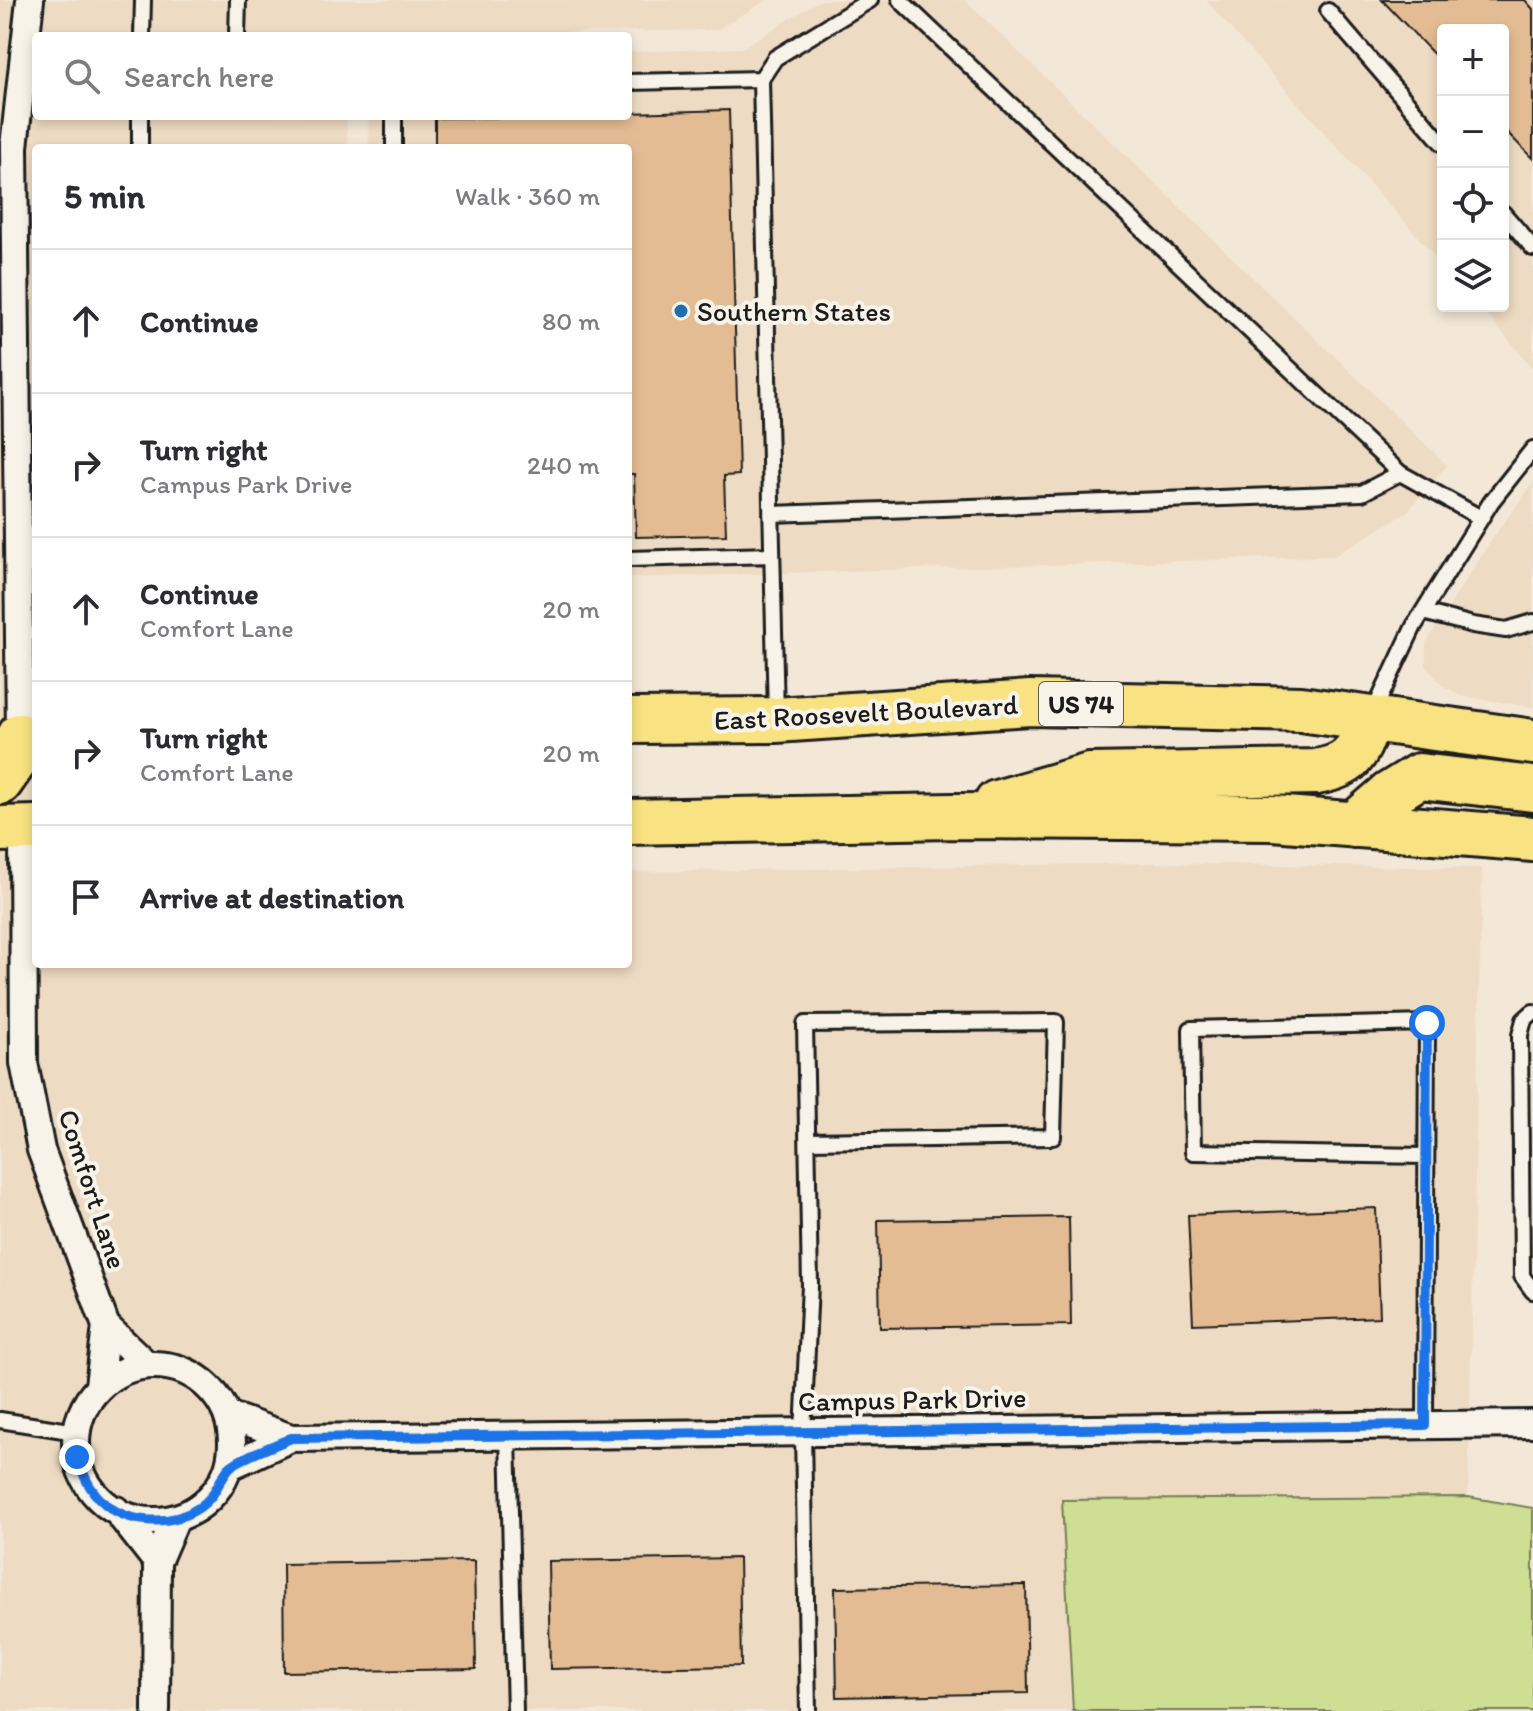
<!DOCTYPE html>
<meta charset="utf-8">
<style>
:root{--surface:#fff;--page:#f7f7f7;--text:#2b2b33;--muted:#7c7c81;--line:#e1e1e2}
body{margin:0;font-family:Itim,sans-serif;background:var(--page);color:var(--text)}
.controls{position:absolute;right:24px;top:24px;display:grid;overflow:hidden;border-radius:8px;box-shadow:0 4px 12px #0003}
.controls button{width:72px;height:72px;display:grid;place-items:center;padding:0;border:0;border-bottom:2px solid var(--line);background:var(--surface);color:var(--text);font:40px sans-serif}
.stop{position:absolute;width:24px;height:24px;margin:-18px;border:6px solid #1a73e8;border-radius:50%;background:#fff}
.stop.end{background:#1a73e8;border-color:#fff;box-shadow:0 2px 8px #0008}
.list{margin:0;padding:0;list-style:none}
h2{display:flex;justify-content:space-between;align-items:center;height:104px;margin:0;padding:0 32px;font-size:34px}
h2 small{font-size:26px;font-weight:400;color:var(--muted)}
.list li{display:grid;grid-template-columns:52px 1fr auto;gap:24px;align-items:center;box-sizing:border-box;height:144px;padding:0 32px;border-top:2px solid var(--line)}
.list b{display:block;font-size:30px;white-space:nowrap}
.list p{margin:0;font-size:26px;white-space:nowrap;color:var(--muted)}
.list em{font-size:26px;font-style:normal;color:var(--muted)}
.icon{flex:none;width:44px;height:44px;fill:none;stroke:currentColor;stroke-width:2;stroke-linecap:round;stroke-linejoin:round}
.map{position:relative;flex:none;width:1533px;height:1711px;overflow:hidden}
.search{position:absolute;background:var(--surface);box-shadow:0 4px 12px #0003;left:32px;top:32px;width:600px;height:88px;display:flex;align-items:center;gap:20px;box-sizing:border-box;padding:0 28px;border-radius:8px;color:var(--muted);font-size:30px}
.panel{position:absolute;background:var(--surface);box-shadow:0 4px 12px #0003;left:32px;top:144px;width:600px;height:824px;border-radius:8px}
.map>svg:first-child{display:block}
.built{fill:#eedbc3}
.green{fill:#cede92;stroke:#757d57;stroke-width:2}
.building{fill:#e4bc94;stroke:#1c1c1c;stroke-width:2}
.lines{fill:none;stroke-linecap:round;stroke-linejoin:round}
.service-casing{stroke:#1c1c1c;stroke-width:20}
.minor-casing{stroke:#1c1c1c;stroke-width:32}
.trunk-casing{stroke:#1c1c1c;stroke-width:50}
.service{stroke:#f7f3e8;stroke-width:14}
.minor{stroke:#f7f3e8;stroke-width:26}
.trunk{stroke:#f8e281;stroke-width:44}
.route{stroke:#1a73e8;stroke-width:10}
.poi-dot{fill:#1f6fb2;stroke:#f7f3e8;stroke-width:3}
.labels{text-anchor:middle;stroke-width:8;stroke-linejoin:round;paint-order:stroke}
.shield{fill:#f7f3e8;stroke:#5e5c59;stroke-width:2}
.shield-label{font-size:26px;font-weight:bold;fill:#1c1c1c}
.poi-label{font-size:28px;fill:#1c1c1c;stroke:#f7f3e8;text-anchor:start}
.street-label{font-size:28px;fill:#1c1c1c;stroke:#f7f3e8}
</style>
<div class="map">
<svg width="1533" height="1711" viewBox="0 0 1533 1711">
<rect width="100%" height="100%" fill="#f3e8d7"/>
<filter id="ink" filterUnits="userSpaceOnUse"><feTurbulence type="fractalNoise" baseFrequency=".0125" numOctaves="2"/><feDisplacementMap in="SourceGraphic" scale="16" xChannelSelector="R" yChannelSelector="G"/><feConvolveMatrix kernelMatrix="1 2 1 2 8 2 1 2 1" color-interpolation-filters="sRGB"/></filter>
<g filter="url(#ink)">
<path class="built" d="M0 0H768L716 30 343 36H36V116H346L348 148H36V964H628V872L1150 863 1482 868 1468 1497 1062 1500 1073 1711H0Z
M820 0H965L1447 465 1407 512 1334 556 628 578V148H369L368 116H628V52L742 48Z
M1209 0H1533V369L1480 306H1503V30H1443V265L1207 2Z
M1533 483V707L1461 696 1442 685 1426 666V643L1491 540Z"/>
<path class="green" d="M1468 1497 1533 1508V1711H1073L1062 1500Z"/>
<path class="building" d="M1382 0H1525L1533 9V159L1503 128V30H1443V64Z
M729 110 739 475 724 476 726 535 636 537 634 474H628V148H435V118L628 116V113Z
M1376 1208 1380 1317 1193 1324 1188 1215Z
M1069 1217 1071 1325 880 1328 878 1220Z
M739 1558 741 1666 550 1669 548 1561Z
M474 1561 476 1669 284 1672 283 1564Z
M1026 1585 1028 1693 837 1697 835 1588Z"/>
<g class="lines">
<g class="service-casing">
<path id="service" d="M900 0 1400 473 1481 518
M1328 11 1443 144
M142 36 143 0
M237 36 238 0
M628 82 761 79
M140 148V116
M394 148V116
M1503 213 1533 248
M771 514 1362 493 1400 473
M628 559 772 555
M1423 612 1473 625 1506 630 1533 622
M776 715 761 79 775 58 870 0
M1372 715 1414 626 1491 502 1533 449
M1533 1012 1524 1020 1520 1035 1522 1276 1533 1291
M808 1141 1053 1137 1056 1022 805 1024 810 1285 803 1433 808 1711
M0 1420 76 1432
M1425 1425 1427 1023 1191 1029 1193 1152 1426 1156
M508 1436 515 1711"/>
</g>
<g class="minor-casing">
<path id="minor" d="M20 736 14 147 30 0
M23 829 24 1063 41 1150 106 1326
M76 1443a78 78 0 1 1 156 0a78 78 0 1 1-156 0Z
M99 1386 106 1326 146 1364
M228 1415 291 1438 230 1466
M291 1438 1533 1424
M116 1510 157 1562 176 1518
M156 1711 157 1562"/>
</g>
<g class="trunk-casing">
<path id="trunk" d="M628 721 776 720 1030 703 1301 709 1533 742
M0 782 14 762 20 736
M997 803 1090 776 1316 772C1355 765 1356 753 1370 719
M628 822 953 816 1273 818 1533 839
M1354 825 1390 794 1419 776 1533 789
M0 829 36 828"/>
</g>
<use href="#service" class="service"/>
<use href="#minor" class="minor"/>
<use href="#trunk" class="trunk"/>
</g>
</g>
<g class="lines" filter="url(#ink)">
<path class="route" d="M77 1457C83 1473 88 1488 101 1500 126 1525 171 1527 200 1507 216 1496 218 1481 229 1468 236 1459 279 1444 291 1438L1425 1425 1427 1023"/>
</g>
<circle class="poi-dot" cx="681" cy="311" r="8"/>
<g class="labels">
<rect class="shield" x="1039" y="682" width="84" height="44" rx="6"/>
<g class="shield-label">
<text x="1081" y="713">US 74</text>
</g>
<g class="poi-label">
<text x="697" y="321">Southern States</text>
</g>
<g class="street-label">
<text transform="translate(866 712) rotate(-3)" y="10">East Roosevelt Boulevard</text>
<text transform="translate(93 1189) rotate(72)" y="10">Comfort Lane</text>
<text transform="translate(912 1399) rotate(-1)" y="10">Campus Park Drive</text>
</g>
</g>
</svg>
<div class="controls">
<button>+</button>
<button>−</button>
<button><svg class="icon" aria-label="locate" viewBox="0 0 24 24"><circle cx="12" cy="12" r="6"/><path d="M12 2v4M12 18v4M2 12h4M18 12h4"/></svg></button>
<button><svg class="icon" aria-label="layers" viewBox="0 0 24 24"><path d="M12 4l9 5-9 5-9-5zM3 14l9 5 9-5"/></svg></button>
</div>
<div class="stop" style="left:1427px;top:1023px"></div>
<div class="stop end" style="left:77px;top:1457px"></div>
<div class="search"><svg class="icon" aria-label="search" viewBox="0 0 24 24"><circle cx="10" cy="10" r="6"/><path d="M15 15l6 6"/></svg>Search here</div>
<section class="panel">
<h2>5 min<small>Walk · 360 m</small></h2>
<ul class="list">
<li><svg class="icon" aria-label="ahead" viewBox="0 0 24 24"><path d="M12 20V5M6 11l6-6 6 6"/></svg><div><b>Continue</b></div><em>80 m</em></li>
<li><svg class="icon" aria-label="right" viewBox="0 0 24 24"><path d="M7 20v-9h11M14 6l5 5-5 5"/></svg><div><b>Turn right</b><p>Campus Park Drive</p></div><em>240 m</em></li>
<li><svg class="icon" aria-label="ahead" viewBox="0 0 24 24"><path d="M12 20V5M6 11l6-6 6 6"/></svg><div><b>Continue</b><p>Comfort Lane</p></div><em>20 m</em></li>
<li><svg class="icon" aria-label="right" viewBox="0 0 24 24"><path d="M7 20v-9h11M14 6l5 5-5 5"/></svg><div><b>Turn right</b><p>Comfort Lane</p></div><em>20 m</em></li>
<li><svg class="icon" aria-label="arrive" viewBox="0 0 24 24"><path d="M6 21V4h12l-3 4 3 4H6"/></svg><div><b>Arrive at destination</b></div></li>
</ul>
</section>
</div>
